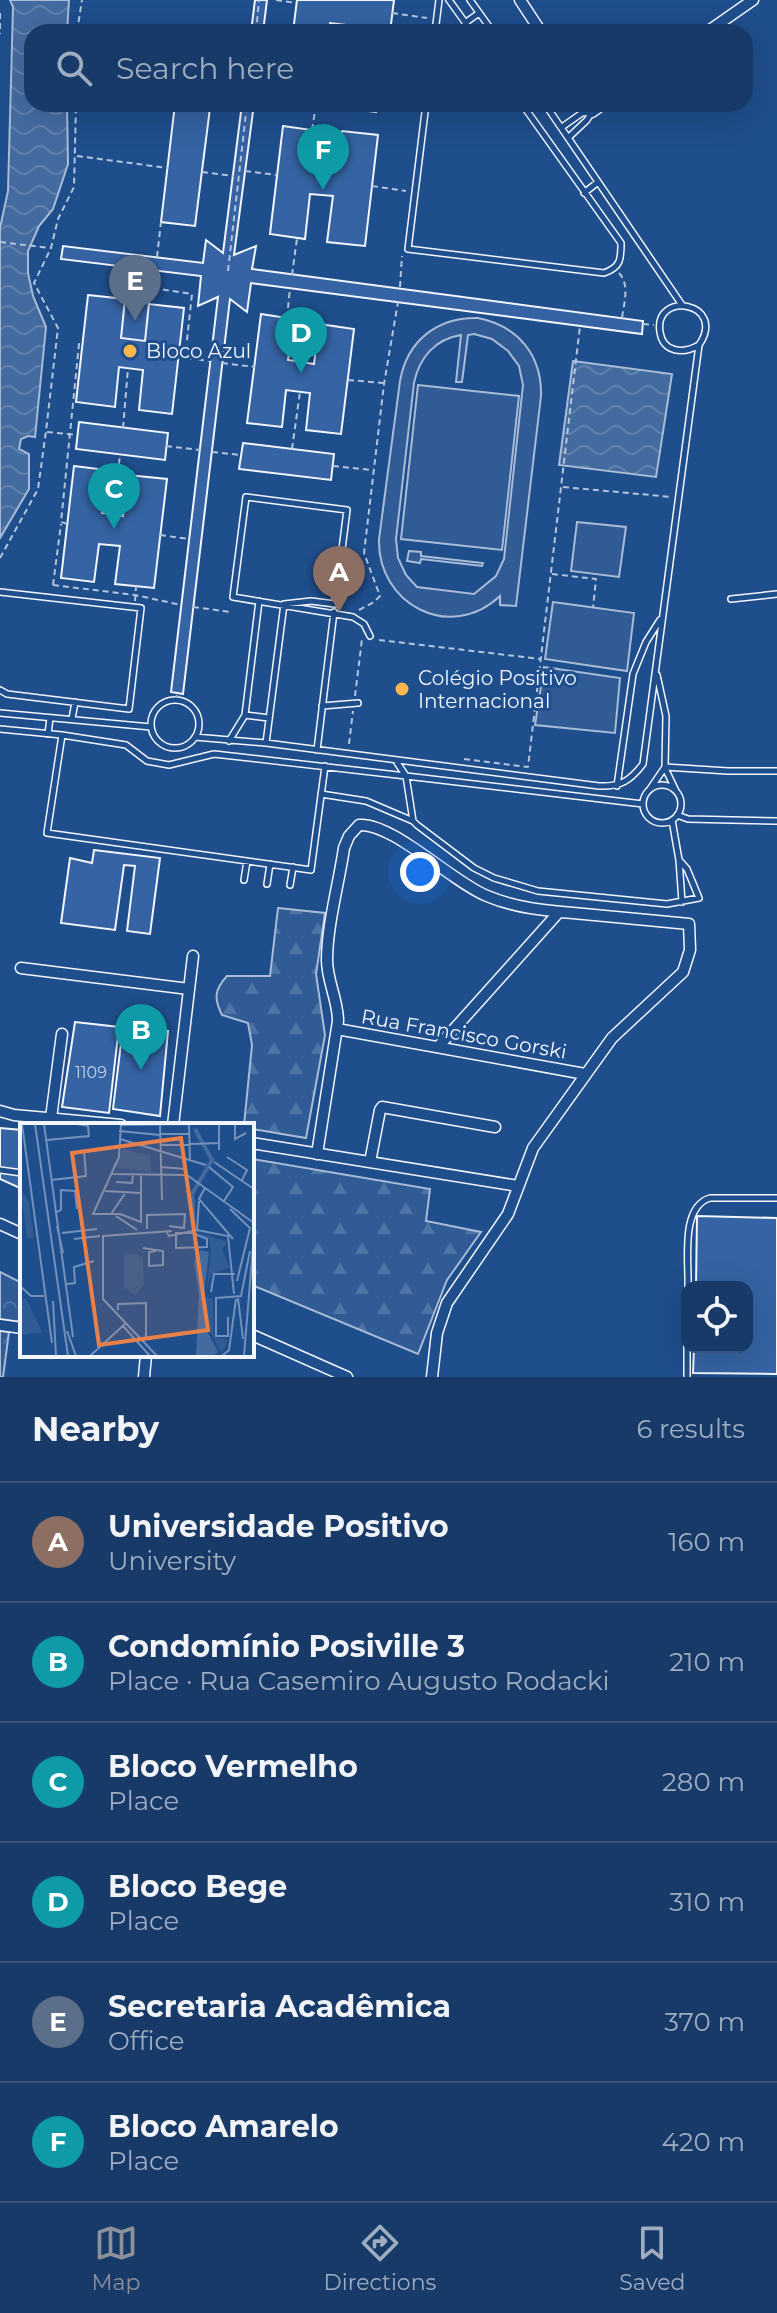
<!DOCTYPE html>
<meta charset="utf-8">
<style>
:root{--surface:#173a69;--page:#20416f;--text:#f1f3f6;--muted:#9eadc0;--line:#36547d;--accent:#8c9099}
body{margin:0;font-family:Montserrat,sans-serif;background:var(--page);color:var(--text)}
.controls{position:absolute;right:24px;bottom:24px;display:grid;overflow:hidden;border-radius:16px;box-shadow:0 8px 32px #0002}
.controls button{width:72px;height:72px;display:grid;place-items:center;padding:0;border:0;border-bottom:2px solid var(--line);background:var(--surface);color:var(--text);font:40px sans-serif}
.you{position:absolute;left:420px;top:872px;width:28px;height:28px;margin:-20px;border:6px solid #fff;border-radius:50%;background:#1a73e8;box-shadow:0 0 0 12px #1a73e833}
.badge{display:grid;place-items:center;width:52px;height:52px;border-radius:50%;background:var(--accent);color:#fff;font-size:26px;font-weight:700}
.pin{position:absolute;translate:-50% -66px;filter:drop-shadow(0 2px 4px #0008)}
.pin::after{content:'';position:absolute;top:42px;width:28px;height:24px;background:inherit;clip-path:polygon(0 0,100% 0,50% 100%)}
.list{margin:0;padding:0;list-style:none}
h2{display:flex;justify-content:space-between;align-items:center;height:104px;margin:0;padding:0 32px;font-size:34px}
h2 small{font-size:26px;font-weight:400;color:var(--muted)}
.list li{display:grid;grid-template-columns:52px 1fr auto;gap:24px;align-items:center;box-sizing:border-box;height:120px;padding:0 32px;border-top:2px solid var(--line)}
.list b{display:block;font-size:30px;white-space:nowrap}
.list p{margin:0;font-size:26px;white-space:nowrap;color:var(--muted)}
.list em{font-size:26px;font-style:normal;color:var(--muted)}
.icon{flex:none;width:44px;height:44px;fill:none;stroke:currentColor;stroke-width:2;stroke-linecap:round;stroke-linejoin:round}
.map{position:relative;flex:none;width:777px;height:1377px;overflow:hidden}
.search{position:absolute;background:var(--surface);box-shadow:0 8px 32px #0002;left:24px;right:24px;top:24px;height:88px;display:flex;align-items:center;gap:20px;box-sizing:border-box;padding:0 28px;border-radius:24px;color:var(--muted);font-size:30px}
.sheet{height:824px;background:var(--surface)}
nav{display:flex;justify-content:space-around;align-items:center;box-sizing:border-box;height:112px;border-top:2px solid var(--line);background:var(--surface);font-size:22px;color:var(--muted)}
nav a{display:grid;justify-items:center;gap:4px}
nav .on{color:var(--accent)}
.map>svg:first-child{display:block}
.grass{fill:#305b95;stroke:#a8bbd7;stroke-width:2;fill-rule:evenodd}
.forest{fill:url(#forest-firs);stroke:#a8bbd7;stroke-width:2}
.park{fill:url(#park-crowns);stroke:#a8bbd7;stroke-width:2}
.water{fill:url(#water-waves);stroke:#a8bbd7;stroke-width:2}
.building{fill:#3563a3;stroke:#f2f6ff;stroke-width:2}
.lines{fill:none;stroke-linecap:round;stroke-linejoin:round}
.lane-casing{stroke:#f2f6ff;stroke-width:8}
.street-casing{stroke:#f2f6ff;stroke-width:13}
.path{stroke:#b3c4dc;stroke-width:2;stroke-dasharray:6 4;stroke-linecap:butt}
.lane{stroke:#1f4e8c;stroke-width:5}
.street{stroke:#1f4e8c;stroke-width:10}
.poi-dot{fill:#ffb74d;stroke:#1f4e8c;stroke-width:3}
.labels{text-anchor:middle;stroke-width:6;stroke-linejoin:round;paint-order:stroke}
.number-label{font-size:16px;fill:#c3d1e8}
.poi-label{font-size:20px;fill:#f2f6ff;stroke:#1f4e8c;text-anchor:start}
.street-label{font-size:20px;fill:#f2f6ff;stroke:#1f4e8c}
.inset-river{fill:none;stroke:#446ba0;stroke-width:4}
.inset-road{fill:none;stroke:#7391ba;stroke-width:2}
.view{fill:#ea8049;fill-opacity:0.15;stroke:#ea8049;stroke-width:4}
.inset-edge{fill:none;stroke:#f2f6ff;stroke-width:4}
</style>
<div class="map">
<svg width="777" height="1377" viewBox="0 0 777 1377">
<defs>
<pattern id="forest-firs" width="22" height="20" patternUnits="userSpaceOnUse" patternTransform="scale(2)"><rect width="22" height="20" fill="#305b95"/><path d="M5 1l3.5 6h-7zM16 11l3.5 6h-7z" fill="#4e73a5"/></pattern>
<pattern id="park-crowns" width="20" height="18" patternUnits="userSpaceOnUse" patternTransform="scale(2)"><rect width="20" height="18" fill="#305b95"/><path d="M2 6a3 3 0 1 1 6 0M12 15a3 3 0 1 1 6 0" fill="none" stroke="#4e73a5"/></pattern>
<pattern id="water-waves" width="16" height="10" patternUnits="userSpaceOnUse" patternTransform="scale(2)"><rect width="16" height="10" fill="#446ba0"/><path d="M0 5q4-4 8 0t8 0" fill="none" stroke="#5f81ae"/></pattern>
</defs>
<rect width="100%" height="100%" fill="#1f4e8c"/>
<path class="grass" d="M478 318C518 326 542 355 541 396L516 606 500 605V596C450 643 377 604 379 539L400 381C407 341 437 317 478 318ZM474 334 492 339 508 351 519 366 523 385 504 559 496 576 474 594 417 587 406 575 398 558 396 539 414 383C419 358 435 339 461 335L456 382H462L468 335Z
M418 385 519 396 502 550 401 539Z
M577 522 626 527 619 577 571 571Z
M409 551 421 552V556L483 563 482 566 421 559 420 563 407 561Z
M553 602 634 613 627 671 545 659Z
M544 667 620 678 615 733 535 725Z"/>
<path class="forest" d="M278 908 325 913 316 974 325 1035 306 1138 252 1129V1125H244L252 1045 248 1023 222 1015C214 999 214 990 227 976H270Z
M252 1159 430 1189 426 1221 481 1232 447 1280 418 1354 252 1285Z"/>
<path class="park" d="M0 1272 22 1283V1322L0 1319Z
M0 1331 9 1332 3 1377H0Z"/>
<path class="water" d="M10 0H69L67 32H32V104H67L68 164 53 209 39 226 28 251V273L33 296 46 327 35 437 28 436 21 439 19 449 29 454V489L0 538V228L8 191 13 7Z
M573 361 672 374 656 477 559 465Z"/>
<path class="building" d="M255 0H267L263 32H251Z
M297 0H394L390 32H355L356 26 330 23 329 32H293Z
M175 104 210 108 195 226 161 222Z
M242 104H254L234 255 256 246 252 269 643 321 642 334 251 283 247 312 230 299 183 694 171 692 218 297 198 306 201 276 61 259 63 246 203 263 206 240 223 253Z
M307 104H377L376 112Z
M283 126 319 131 315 167 337 170 342 131 378 135 365 246 327 242 333 196 310 194 305 239 270 234Z
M126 290 150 293 145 341 121 338Z
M88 295 125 299 121 338 145 341 149 304 184 308 172 414 139 410 143 370 119 367 115 407 76 402Z
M261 314 294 319 288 360 314 364 319 324 354 329 341 434 306 430 310 393 286 390 282 427 247 423Z
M79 422 168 433 165 460 76 449Z
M243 443 334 454 331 480 239 469Z
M74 466 107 470 102 513 123 516 128 475 167 479 154 588 115 584 120 546 99 544 94 582 61 578Z
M94 850 160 858 150 934 127 931 135 866 124 865 115 930 61 923 70 858 92 863Z
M75 1022 119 1027 109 1113 62 1107Z
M123 1027 168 1031 160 1116 113 1109Z
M0 1128 22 1130V1189L0 1179Z
M697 1216 777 1218V1374L693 1373 694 1347H747V1287H696Z"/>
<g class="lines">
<g class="lane-casing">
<path id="lane" d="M449 0 472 32
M470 0 493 32
M465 23 479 13
M435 32 439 0
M426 104 408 249 604 273C621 267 621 259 621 243L522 104
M545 104 682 305
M562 127 582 113 591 112
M569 137 587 120 592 112
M584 193 598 182
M0 592 141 608 129 709 7 694 0 690
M731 599 777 594
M284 604 311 601 335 604 347 510 246 497 233 597 353 617 364 624 370 636
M151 724a24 24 0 1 1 48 0a24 24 0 1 1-48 0Z
M322 706 358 703
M0 713 151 727
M245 715 269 718
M72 719 75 702
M0 729 62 735
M48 734 50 718
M195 737 266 743 599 786C620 787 630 781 643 764L699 345C728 302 653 290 660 332 663 353 684 354 699 345
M229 741 245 715 259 601
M266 743 284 604
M317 750 334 612
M396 761 406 776 643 804
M325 766 311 870 47 833 62 735 126 745 147 761 169 765 214 754 406 776 413 821 417 825 474 868 494 878 538 891 667 904 699 898 687 869 679 860
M665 767 728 771H777
M665 768 676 791
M643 804a19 19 0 1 1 38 0a19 19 0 1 1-38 0Z
M617 786 633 674 646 642 660 620
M650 789 665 767 666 716 657 675
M321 794 366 801 413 821
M677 815 688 819 777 821
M672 820 679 860 682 902
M244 880 247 861
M267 884 270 864
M290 885 293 867
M0 1170 22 1173
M688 1287C689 1261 680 1207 710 1198H777
M687 1377V1347"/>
</g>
<g class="street-casing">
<path id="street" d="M520 0 541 32
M707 32 753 0
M587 104 592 112 603 104
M21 968 189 989
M337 1029 585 1074
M438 1047 559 912
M0 1111 14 1115 121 1125
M51 1118 62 1034
M173 1125 193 956
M252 1143 518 1186
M317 1154 338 1021C338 1000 327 981 327 960 327 925 339 883 344 848L349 836 359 825C392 822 452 882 487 896 518 909 551 911 584 914 619 917 654 921 689 924L690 950 683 972 612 1038 533 1148 508 1214 447 1303 437 1333 432 1377
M370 1162 380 1110 382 1107 495 1127
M0 1224 22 1234
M0 1325 22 1328
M252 1335 347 1377
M144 1377 146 1355"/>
</g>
<path class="path" d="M276 0 296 3
M0 13V34
M392 13 427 18
M77 32 82 0
M256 32 259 0
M312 130 316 105
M77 156 168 168
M245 171 277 175
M202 172 233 176
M372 186 406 191
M0 242 50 248
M157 257 161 222
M228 271 247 104
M619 273C630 285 624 303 622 318
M292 275 297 238
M400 287 402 256
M153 288 192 294 185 358
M140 292V287L153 288 155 271
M287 318 290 288
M643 324 654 325
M178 357 210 361
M222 363 255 367
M348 380 383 383
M123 428 128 368
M47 432 77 435
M166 446 200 450
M292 449 300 392
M212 452 241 455
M333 466 372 470
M563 487 672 497
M113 514 120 455
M67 524 61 522 79 344 82 345
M160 535 189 539
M0 558 38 489 46 431 58 328 34 283 51 248 58 219 74 187 76 104
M552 574 596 579 593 608
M53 585 135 595 181 605
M53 585 61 524
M135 601 136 586
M193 607 231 612
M359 610 374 602 380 596 364 553 384 384 398 302
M379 640 541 659
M355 696 362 639
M176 701 177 693
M349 744 353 711
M464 759 528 767 580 326"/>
<use href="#lane" class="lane"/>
<use href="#street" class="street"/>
</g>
<g class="poi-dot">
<circle cx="130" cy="351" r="8"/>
<circle cx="402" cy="689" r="8"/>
</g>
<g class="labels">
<g class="number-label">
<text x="91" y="1078">1109</text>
</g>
<g class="poi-label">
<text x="146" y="358">Bloco Azul</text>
<text x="418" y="685">Colégio Positivo<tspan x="418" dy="23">Internacional</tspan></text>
</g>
<g class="street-label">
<text transform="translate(464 1034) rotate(10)" y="7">Rua Francisco Gorski</text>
</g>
</g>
<g transform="translate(20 1123)">
<rect width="234" height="234" fill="#1f4e8c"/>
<path d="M115 130 123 136 124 162 115 172 104 164V132Z" fill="#305b95"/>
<path d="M103 26 130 33 131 50 96 44ZM0 64 9 80 14 115H7ZM178 109 208 119 202 126 210 145 191 151 186 170 191 128 189 117ZM6 175 22 209 0 212V176ZM186 175H193L194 214 208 217 202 231 188 205Z" fill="#305b95"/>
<path d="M180 127 189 129 183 180 186 206 198 229 193 233H176L179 172 174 139Z" fill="#446ba0"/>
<path class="inset-river" d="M174 103 172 71 192 37 175 6"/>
<path class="inset-road" d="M2 1 32 220M15 1 48 233M24 1 53 214M101 1 99 34 73 91H100L121 99V52M140 1 142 77M169 1 170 38M199 1V27M215 1V16L226 10M101 2 170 1M99 8 140 12M140 11H169M100 16 186 42M27 17 69 13 68 3 57 1M141 22 199 20M207 34 227 47 222 57M194 39 234 66M141 44 166 46M189 44 213 64 204 78M92 51 167 52 234 100M31 57 66 53 64 27M96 59 112 60 113 52M185 65 179 76 213 116M85 68 120 70M210 86 230 105 217 158M35 90 41 87V67L55 68 57 86M91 91 106 69M96 93 117 107M37 103 43 130M127 106V92L165 91 164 105 149 103M177 107 179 78M146 108 149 113 177 107 208 113 214 171M42 110 77 106M156 110H173L187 116V124L156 125ZM54 116 80 113M123 125 143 128V142L129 143V129L136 128M47 161 55 160 54 144 74 138M0 163 11 173H24M191 169 194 151H215M218 175 223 216M33 178 36 233M98 187V181L126 180V217M208 194V213H196V175L221 173 230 128M103 203 130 233M47 208 56 233M70 233 106 200M137 233 83 176V113L152 108M202 233 209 227 216 176M224 233 234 111"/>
<path class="view" d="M161 15 188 207 79 222 52 30Z"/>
<rect width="234" height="234" class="inset-edge"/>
</g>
</svg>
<div class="controls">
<button><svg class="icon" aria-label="locate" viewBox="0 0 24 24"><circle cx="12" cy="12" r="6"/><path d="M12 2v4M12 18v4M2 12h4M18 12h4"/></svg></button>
</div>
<div class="you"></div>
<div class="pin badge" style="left:339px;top:612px;background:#8d6e63">A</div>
<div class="pin badge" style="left:141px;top:1070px;background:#0f9aa8">B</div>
<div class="pin badge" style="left:114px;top:529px;background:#0f9aa8">C</div>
<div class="pin badge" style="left:301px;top:373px;background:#0f9aa8">D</div>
<div class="pin badge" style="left:135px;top:321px;background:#5c6f8a">E</div>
<div class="pin badge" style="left:323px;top:190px;background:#0f9aa8">F</div>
<div class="search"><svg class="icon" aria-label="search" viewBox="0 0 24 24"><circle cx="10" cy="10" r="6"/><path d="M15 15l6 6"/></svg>Search here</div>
</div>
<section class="sheet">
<h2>Nearby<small>6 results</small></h2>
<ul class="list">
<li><span class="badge" style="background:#8d6e63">A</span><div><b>Universidade Positivo</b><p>University</p></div><em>160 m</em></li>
<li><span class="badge" style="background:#0f9aa8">B</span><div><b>Condomínio Posiville 3</b><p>Place · Rua Casemiro Augusto Rodacki</p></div><em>210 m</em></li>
<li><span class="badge" style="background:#0f9aa8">C</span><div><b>Bloco Vermelho</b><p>Place</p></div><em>280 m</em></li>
<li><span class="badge" style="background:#0f9aa8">D</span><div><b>Bloco Bege</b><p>Place</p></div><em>310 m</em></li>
<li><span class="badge" style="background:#5c6f8a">E</span><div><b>Secretaria Acadêmica</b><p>Office</p></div><em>370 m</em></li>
<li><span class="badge" style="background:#0f9aa8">F</span><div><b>Bloco Amarelo</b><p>Place</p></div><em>420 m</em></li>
</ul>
</section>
<nav>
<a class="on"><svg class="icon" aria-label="map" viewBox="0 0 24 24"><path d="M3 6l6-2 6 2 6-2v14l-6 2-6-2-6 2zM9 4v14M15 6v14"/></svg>Map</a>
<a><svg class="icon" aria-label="directions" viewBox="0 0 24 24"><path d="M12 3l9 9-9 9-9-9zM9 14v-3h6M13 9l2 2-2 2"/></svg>Directions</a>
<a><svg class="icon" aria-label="saved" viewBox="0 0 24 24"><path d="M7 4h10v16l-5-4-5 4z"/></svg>Saved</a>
</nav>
